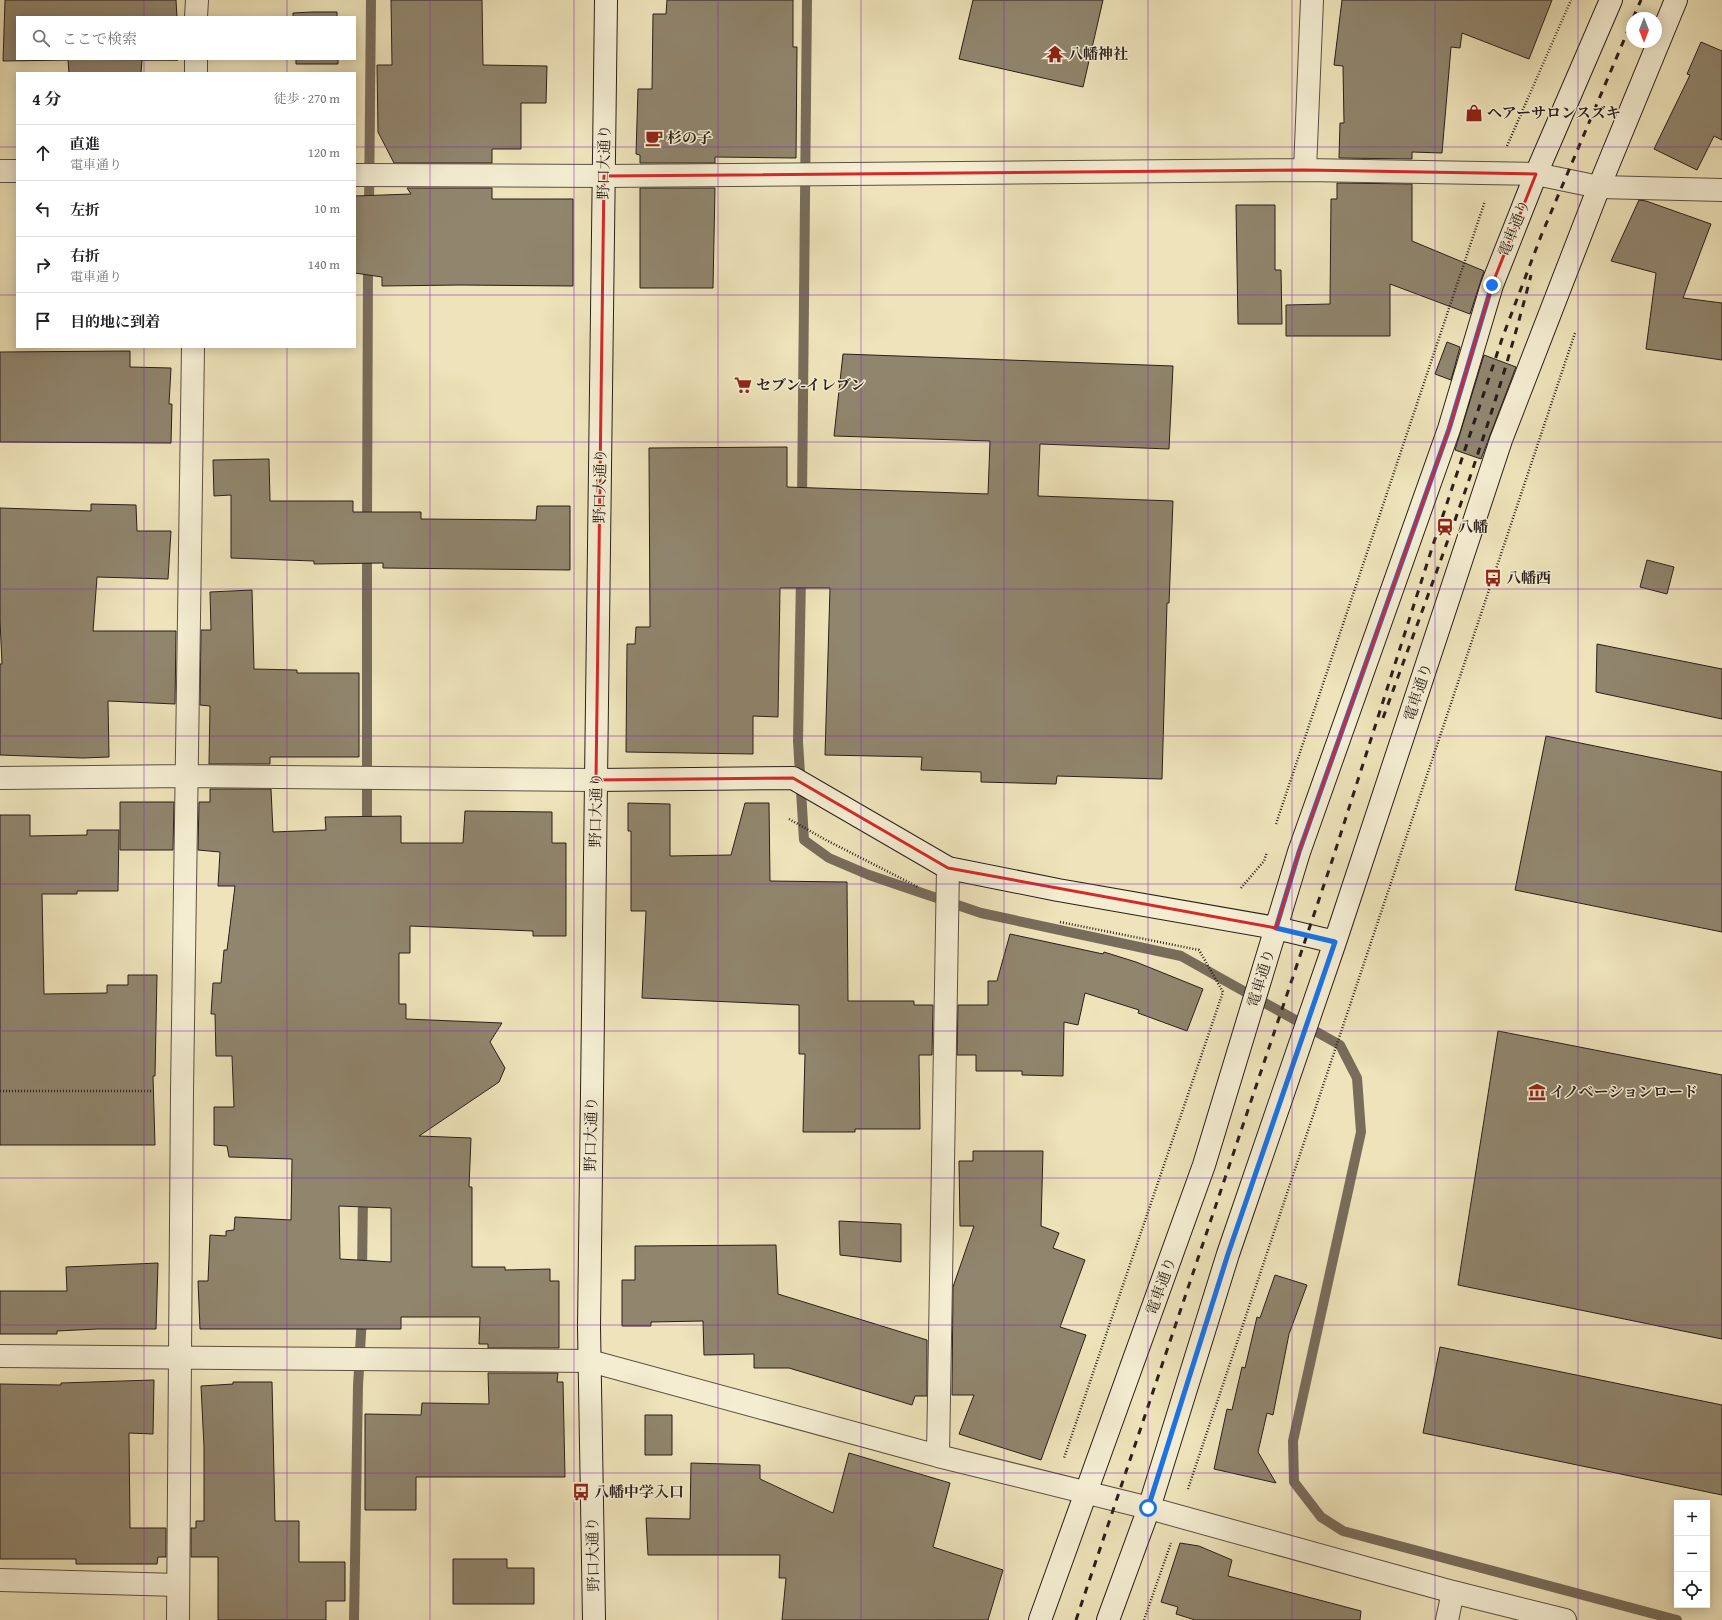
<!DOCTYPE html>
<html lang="ja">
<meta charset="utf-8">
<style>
:root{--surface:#fff;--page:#f2f2f2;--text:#202124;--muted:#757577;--line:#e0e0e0}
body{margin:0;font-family:"Gentium Book Plus","Noto Serif JP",serif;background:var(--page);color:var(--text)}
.controls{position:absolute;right:12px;bottom:12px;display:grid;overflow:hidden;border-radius:0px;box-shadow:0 2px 10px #0003}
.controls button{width:36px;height:36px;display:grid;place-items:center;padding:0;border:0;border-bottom:1px solid var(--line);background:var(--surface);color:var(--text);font:20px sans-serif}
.compass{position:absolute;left:1626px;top:12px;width:36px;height:36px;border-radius:50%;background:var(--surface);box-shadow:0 2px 10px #0003;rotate:180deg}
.stop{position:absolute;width:12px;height:12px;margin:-9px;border:3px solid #1a73e8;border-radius:50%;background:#fff}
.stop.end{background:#1a73e8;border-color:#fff;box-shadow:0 1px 4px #0008}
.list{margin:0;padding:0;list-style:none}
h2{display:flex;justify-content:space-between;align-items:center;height:52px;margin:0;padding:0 16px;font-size:17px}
h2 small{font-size:13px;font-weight:400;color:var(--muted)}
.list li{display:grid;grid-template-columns:26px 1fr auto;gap:12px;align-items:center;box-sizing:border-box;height:56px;padding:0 16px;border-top:1px solid var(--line)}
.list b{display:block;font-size:15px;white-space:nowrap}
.list p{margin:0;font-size:13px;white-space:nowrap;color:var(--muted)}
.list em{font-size:13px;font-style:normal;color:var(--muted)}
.icon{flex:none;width:22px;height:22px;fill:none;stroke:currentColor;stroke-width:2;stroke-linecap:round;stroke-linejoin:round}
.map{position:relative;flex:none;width:1722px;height:1620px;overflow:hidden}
.search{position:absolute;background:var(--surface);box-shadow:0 2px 10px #0003;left:16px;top:16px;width:340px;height:44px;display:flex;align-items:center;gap:10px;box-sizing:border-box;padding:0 14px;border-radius:0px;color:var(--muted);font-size:15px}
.panel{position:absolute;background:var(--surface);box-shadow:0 2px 10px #0003;left:16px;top:72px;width:340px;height:276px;border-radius:0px}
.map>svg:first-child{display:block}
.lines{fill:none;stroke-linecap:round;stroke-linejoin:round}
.stream{stroke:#786c5a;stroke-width:10}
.building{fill:#90856d;stroke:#2b1f1a;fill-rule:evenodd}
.street-casing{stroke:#5c5042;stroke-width:24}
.secondary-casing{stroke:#2b1f1a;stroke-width:24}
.path{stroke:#2b1f1a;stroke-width:2.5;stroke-dasharray:1 2;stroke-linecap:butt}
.street{stroke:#f4edd2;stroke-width:22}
.secondary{stroke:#f4edd2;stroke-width:22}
.rail{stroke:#2b1f1a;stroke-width:3;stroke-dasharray:7 7;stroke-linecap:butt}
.route{stroke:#1a73e8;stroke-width:5}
.marked{fill:none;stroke:#d62828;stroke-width:3;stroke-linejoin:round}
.grid{fill:none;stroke:#7b2cbf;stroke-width:1;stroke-opacity:0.55}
.labels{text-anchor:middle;stroke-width:3;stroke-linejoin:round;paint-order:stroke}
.poi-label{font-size:15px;font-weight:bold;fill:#2b1f1a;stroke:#f4edd2;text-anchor:start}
.street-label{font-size:15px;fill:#2b1f1a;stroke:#f4edd2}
</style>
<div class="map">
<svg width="1722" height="1620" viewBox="0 0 1722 1620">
<rect width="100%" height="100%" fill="#eee3ba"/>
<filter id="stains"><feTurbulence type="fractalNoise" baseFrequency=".005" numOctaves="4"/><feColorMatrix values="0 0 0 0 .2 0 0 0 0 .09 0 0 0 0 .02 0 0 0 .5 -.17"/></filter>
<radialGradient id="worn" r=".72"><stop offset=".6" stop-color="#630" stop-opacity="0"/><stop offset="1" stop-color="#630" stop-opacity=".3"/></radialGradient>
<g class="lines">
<path class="stream" d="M369 208 371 0
M802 500 807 0
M367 524 368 262
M801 576 798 741 804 840 829 858 869 875 981 913 1181 956 1340 1045 1357 1078 1361 1132 1293 1441 1294 1482 1321 1517 1343 1531 1677 1620
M367 830V550
M362 1274 363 1194
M354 1620 358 1386 362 1316"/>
</g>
<path class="building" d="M5 0H176L177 17H17V59L178 60H142L141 73H69L68 60 3 61Z
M391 0H482L483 65 547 66 546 103H521V149H492V163H394L378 132 377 65H392Z
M667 0H793V47H797L796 158 715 157V163H640V155L636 154 638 89H652L653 14H666Z
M973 0H1103L1083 87 959 59Z
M1342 0H1552L1529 59 1462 33 1460 48 1451 47 1442 153 1412 152V159L1339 158 1340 123H1344L1343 66 1334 65Z
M312 12H337V17H293V13Z
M1701 42 1722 51V140L1714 136 1697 170 1654 149 1690 75 1687 74Z
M296 59H338V64H296Z
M1337 183 1412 184V241L1484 271 1470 314 1390 284V336H1286V305L1330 304 1331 199H1337Z
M407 188H492V199H573V286L460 285 382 286V277L355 273V196L411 194Z
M640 188H715L713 288H640Z
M1639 200 1646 201 1711 224 1683 298 1722 303V360L1646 349 1656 273 1611 261Z
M1236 205H1275V270H1281L1282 324H1238Z
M1447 342 1460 347 1451 380 1435 374Z
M130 351V367L171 368 169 404H172L171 443 0 442V352Z
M843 354 1173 366 1169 449 1040 444 1038 496 1173 501 1169 603H1167L1162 779 1057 776 1056 784 981 782V772L921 770 922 757 825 755 830 588H780L778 717 753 716V754L626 752 627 644H635L636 627H650L649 448 787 447V487L988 494 990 441 834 436Z
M1484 355 1516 367 1481 459 1455 450Z
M269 459 270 501H353V512H421V519L536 520 537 506H570V570L383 568V563L314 564V561L231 558V495L214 496 213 460Z
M91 504 136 505 137 531H171L168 579 97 577 93 631H176L175 704 108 701 109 757 83 758 0 755V664H2L0 620V508L91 511Z
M1647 560 1674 567 1667 594 1640 587Z
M252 590 254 669 297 670V673H359V757H270V764H209L210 706 200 705 201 630H211L210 592Z
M1597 644 1722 669V719L1596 692Z
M1546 736 1722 772V932L1515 890Z
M210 789H271L273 832 326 830 325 817 401 816V843H463L465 811 552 812V843H566V936H533V931L410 926V953H399V1004H406V1019L502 1023 490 1042 505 1068 499 1082 419 1136 471 1138 469 1187H472V1267H505V1270L550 1269V1281H559V1348H488V1344H479L480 1317H401V1329H200L198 1281H208L210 1235 226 1236V1231L234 1230 235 1217 291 1220 292 1159 229 1157 227 1146 214 1145V1107H234L232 1056H216L215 1014H211L213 983H221L224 950H227L235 886H218L220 852 198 850 199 802H210ZM339 1206 391 1208V1262L340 1259Z
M120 802H174L173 850H120Z
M628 803 670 804V856L731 855 745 803H769L770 881 847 882 848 1001H914V1005H933L932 1055H919L920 1129H855V1132H803L805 1054H799V1005L642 998 646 911H631V831H628Z
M0 815H30V836L87 835V830H119L118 891H77V894H42L44 994 107 993V985H128V975H157L155 1076H153L155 1145H0Z
M1010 934 1103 954 1104 952 1136 962 1203 989 1187 1031 1138 1013 1139 1010 1085 993 1078 1025 1064 1022 1063 1076 1022 1075V1071H976V1055H957L958 1005H988V981H997Z
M1498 1031 1722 1075V1339L1458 1285Z
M973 1151H1043L1041 1226 1059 1233 1053 1248 1085 1260 1060 1327 1086 1335 1041 1460 959 1434 974 1395H952L953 1287 974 1226H960L959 1161H973Z
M839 1221 901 1224V1262L840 1255Z
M776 1245 778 1294 927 1340V1396H915L912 1405 789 1368H754V1354L704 1355 703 1321 651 1322V1326H622V1280H635V1246Z
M158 1263 156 1329H97L57 1331V1334H0V1291H67L66 1267Z
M1275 1275 1307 1285 1289 1334 1273 1415 1267 1413 1258 1452 1276 1483 1214 1469 1227 1409 1232 1410 1242 1367 1245 1368 1257 1317 1260 1318Z
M1440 1347 1722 1405V1495L1423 1433Z
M488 1373H558L557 1382H563L565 1477H416V1510H365V1414L421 1415 422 1403 489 1404Z
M154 1380 153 1434 129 1433 130 1528H166V1557H158L157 1564H76V1559H0V1384L61 1385V1383Z
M233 1382H272L275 1521H299V1562H345V1601H326V1620H218V1557H191V1528H196V1521H204V1447L201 1386 233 1384Z
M645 1415H672V1455H645Z
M849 1453 950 1483 933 1547 1003 1570 988 1620H782L786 1578H779L780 1555H648L646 1518 690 1519 691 1463 760 1465V1479L833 1513Z
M1180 1543 1199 1546 1232 1560 1228 1576 1361 1611 1360 1620H1195L1176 1614 1178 1607 1161 1602Z
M453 1559H507V1568H534V1604H453Z"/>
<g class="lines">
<g class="street-casing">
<path id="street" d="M196 17 197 0
M196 73V59
M1305 170 1312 0
M0 171H17
M355 175 604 176 1305 170 1536 174 1599 187 1722 190
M0 778 186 776 596 780
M0 1356 590 1361 938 1456 1149 1508 1453 1592 1565 1620
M938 1456 948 868
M0 1580 178 1585
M178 1620 182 1091 193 347
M1447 1620 1453 1592"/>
</g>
<g class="secondary-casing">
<path id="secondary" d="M596 780 793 778 948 868 1058 890 1276 928 1335 942
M594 1620 589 1327 606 0
M1040 1620 1204 1165 1299 852 1449 429 1492 285 1536 174 1611 0
M1108 1620 1149 1508 1228 1254 1335 942 1501 440 1599 187 1676 0"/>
</g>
<path class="path" d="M1507 146 1571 0
M789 819 826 840 918 887
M1276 824 1485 201
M1241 888 1264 861 1267 852
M1060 922 1199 950 1223 992 1064 1458
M0 1091H153
M1188 1489 1575 333
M1144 1620 1171 1543"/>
<use href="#street" class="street"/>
<use href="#secondary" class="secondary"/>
<path class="rail" d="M1633 18 1641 0
M1383 718C1436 572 1493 426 1531 275
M1076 1620 1333 858 1433 545 1503 336 1541 236 1632 21"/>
</g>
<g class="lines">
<path class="route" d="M1148 1508 1228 1254 1335 942 1276 928 1299 852 1449 429 1492 285"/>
</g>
<path class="marked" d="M1305 170 1536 174 1492 285 1449 429 1299 852 1276 928 948 868 793 778 596 780 604 176Z"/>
<path class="grid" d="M144 0V17M287 0V17M430 0V1620M574 0V1620M718 0V1620M861 0V1620M1004 0V1620M1148 0V1620M1292 0V1620M1435 0V1620M1578 0V1620M144 59V73M287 59V73M0 147H17M355 147H1722M0 295H17M355 295H1722M144 347V1620M287 347V1620M0 442H1722M0 589H1722M0 736H1722M0 884H1722M0 1031H1722M0 1178H1722M0 1325H1722M0 1473H1722"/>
<defs>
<g id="temple-bare" transform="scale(1.38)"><path d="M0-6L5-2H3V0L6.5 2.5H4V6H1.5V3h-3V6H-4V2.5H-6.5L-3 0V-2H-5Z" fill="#8f2418" stroke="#f4edd2" stroke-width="2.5" paint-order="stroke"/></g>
<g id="shop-bare" transform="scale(1.38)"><path d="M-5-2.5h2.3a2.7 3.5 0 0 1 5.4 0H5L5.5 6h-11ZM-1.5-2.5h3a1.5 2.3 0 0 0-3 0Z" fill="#8f2418" stroke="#f4edd2" stroke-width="2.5" paint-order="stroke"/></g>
<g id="cafe-bare" transform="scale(1.38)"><path d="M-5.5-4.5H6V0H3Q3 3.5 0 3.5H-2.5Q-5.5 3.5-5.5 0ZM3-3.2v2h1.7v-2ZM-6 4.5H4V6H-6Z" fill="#8f2418" stroke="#f4edd2" stroke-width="2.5" paint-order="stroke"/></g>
<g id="supermarket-bare" transform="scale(1.38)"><path d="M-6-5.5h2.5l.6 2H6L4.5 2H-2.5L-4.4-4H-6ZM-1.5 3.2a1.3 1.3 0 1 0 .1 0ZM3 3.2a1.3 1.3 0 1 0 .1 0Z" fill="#8f2418" stroke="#f4edd2" stroke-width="2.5" paint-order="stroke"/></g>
<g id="station-bare" transform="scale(1.38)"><path d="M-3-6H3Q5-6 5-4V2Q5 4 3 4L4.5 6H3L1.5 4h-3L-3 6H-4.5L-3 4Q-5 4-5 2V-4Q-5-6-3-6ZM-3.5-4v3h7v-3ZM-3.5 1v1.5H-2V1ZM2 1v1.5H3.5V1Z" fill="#8f2418" stroke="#f4edd2" stroke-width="2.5" paint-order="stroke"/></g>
<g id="bus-bare" transform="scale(1.38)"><path d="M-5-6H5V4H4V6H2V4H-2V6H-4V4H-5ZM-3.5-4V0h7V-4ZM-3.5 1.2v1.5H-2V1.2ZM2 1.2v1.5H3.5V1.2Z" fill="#8f2418" stroke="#f4edd2" stroke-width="2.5" paint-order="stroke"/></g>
<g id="museum-bare" transform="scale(1.38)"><path d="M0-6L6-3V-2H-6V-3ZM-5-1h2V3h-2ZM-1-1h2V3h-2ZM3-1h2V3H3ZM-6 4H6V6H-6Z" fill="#8f2418" stroke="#f4edd2" stroke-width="2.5" paint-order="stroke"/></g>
</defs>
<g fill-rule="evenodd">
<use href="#temple-bare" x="1055" y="54"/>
<use href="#shop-bare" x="1474" y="113"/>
<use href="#cafe-bare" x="654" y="138"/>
<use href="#supermarket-bare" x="743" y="385"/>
<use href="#station-bare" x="1445" y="527"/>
<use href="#bus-bare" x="1493" y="578"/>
<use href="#museum-bare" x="1537" y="1092"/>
<use href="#bus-bare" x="581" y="1492"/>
</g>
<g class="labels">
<g class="poi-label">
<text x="1068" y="59">八幡神社</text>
<text x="1487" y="118">ヘアーサロンスズキ</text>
<text x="667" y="143">杉の子</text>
<text x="756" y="390">セブン-イレブン</text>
<text x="1458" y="532">八幡</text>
<text x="1506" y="583">八幡西</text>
<text x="1550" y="1097">イノベーションロード</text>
<text x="594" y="1497">八幡中学入口</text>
</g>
<g class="street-label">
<text transform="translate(604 162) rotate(-89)" y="5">野口大通り</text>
<text transform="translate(1514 228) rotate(-68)" y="5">電車通り</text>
<text transform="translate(600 486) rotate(-89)" y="5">野口大通り</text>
<text transform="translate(1418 692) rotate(-72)" y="5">電車通り</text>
<text transform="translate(596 810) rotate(-89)" y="5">野口大通り</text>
<text transform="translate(1261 978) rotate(-73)" y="5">電車通り</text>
<text transform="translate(591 1134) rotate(-89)" y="5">野口大通り</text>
<text transform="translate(1161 1286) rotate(-70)" y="5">電車通り</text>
<text transform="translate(593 1554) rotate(-91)" y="5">野口大通り</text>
</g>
</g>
<rect width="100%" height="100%" filter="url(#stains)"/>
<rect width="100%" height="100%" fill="url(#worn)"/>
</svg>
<div class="controls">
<button>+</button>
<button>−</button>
<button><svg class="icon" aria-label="locate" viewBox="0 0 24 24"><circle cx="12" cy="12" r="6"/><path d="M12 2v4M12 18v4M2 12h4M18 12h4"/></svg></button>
</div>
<svg class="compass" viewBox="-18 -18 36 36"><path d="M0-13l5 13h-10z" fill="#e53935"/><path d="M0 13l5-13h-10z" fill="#757577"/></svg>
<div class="stop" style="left:1148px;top:1508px"></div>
<div class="stop end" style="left:1492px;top:285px"></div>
<div class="search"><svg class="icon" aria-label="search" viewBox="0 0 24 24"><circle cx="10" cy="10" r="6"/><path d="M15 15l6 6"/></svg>ここで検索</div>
<section class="panel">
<h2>4 分<small>徒歩 · 270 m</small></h2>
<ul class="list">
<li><svg class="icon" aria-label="ahead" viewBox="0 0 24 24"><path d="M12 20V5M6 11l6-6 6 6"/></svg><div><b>直進</b><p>電車通り</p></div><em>120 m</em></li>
<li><svg class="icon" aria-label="left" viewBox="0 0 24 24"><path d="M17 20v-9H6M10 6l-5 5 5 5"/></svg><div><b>左折</b></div><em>10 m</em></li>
<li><svg class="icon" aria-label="right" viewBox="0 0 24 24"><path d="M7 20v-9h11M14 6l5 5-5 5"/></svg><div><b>右折</b><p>電車通り</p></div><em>140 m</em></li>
<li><svg class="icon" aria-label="arrive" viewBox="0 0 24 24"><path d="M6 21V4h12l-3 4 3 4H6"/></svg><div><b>目的地に到着</b></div></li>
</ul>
</section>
</div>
